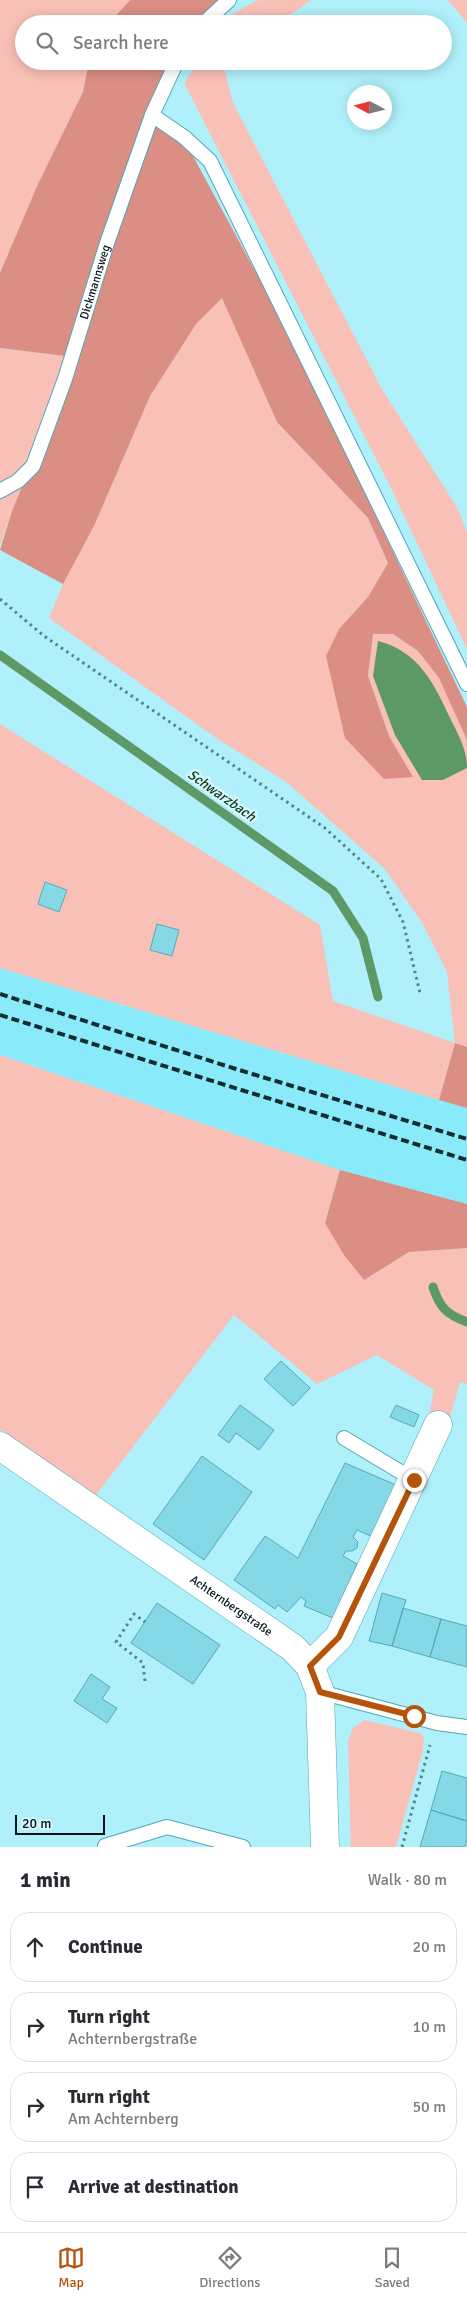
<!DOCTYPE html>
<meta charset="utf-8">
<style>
:root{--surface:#fff;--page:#f7f7f7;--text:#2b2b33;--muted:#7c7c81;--line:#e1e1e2;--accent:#b45309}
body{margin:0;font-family:Signika,sans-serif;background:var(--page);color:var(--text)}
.compass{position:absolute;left:347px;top:85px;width:45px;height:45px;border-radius:50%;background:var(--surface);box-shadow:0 2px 12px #0003;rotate:277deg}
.scale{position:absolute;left:15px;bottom:12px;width:90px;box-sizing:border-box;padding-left:5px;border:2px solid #001317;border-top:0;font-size:14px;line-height:18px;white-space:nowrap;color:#001317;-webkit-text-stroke:4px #d7f7fc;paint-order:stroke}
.stop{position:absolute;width:15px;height:15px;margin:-11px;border:4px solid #b45309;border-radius:50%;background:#fff}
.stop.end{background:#b45309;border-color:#fff;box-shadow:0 1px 5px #0008}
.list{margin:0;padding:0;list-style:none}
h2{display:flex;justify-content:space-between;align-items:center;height:65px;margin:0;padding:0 20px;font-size:21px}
h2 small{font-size:16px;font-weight:400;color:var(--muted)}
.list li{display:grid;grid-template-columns:32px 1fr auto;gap:15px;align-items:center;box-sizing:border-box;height:70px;margin:0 10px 10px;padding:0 10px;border:1px solid var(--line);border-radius:20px}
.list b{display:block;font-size:19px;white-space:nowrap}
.list p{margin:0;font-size:16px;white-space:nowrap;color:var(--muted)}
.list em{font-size:16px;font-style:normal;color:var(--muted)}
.icon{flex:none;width:28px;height:28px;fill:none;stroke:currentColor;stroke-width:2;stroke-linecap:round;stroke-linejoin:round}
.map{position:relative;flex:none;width:467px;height:1847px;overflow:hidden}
.search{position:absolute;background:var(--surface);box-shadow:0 2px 12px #0003;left:15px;right:15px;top:15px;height:55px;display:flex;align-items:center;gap:12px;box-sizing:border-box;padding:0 18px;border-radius:28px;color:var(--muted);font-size:19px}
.sheet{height:385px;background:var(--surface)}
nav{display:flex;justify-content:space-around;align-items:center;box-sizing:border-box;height:70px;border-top:1px solid var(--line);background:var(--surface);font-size:14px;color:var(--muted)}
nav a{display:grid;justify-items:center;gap:2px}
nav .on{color:var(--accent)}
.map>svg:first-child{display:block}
.built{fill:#89eaf9}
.green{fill:#f9c0b7}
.forest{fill:#db8e83}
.water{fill:#5d9867}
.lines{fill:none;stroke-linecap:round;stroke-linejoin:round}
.stream{stroke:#5d9867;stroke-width:9}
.building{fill:#85d9e6;stroke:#55aab7}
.service-casing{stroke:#52a7b4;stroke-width:16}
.minor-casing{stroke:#52a7b4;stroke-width:29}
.path{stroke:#578189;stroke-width:3;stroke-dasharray:2.5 4;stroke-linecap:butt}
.service{stroke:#fff;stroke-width:14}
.minor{stroke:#fff;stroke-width:28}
.rail{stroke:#152d32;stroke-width:4;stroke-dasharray:8 4;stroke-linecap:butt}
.route{stroke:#b45309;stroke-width:6}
.labels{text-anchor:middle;stroke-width:5;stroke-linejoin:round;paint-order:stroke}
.street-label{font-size:12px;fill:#001317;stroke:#d7f7fc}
.water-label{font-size:14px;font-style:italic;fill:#0b3817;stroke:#d7f7fc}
</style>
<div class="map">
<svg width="467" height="1847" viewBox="0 0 467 1847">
<rect width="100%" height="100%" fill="#aff0fb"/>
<path class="built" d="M0 968 467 1108V1204L340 1170 0 1055Z"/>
<path class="green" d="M0 0H130L108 24H24V61H89L83 92 38 184 0 273Z
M258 0H311L278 24H225L232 14Z
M448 0H467V23Z
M199 61H225L223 63 233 103 383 391 458 509 467 532V649L391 488 184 83Z
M222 297 277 422 368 518 388 563 368 597 339 629 326 656 412 777 389 736 368 676 373 634H393L418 651 440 678 467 740V1047L455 1043 439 1100 0 968V724L320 925 333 1001 455 1043 447 972 421 921 385 869 285 781 219 740 49 618 63 584 94 526 150 396 196 324Z
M0 348 65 356 54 410 12 511 0 546Z
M0 1055 340 1170 325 1223 364 1280 409 1252 467 1248V1384L460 1382 447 1428 429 1416 434 1390 377 1355 317 1384 234 1315 96 1495 0 1429Z
M364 1720 420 1733 424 1738 423 1750 396 1847H351L348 1741 353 1728Z"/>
<path class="forest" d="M130 0H227L197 24H108Z
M89 61H175L155 120 193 156 288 332 467 707V740L439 678 418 651 393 634H373L368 676 389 736 413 777 384 779 345 738 326 656 339 629 368 597 388 563 368 518 277 422 222 298 196 324 150 396 94 526 63 584 0 550 12 511 54 410 65 356 0 348V273L38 184 83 92Z
M455 1043 467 1047V1108L439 1100Z
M340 1170 467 1204V1248L409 1252 364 1280 344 1255 325 1223Z"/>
<path class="water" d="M378 641C420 652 434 684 451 720 459 736 467 750 467 768L443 780H422L395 735 373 676Z"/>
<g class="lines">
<path class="stream" d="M0 655 333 891 363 938 378 997
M433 1287C440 1308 446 1314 467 1322"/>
</g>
<path class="building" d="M45 882 67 890 59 912 38 904Z
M157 924 179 930 172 956 150 950Z
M281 1361 310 1388 293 1406 264 1379Z
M240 1405 274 1430 259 1450 236 1433 229 1443 218 1435Z
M396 1405 419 1415 414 1427 390 1417Z
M202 1456 252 1492 204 1560 153 1524Z
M345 1463 396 1485 373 1537 357 1530 353 1537 358 1542 357 1548 352 1551H346L343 1556 357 1564 333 1618 304 1606 306 1601 301 1597 287 1612 278 1605 275 1609 234 1580 265 1536 298 1558Z
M382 1593 406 1600 392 1646 369 1641Z
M157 1603 220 1645 193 1684 131 1643Z
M403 1608 441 1619 430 1657 392 1646Z
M441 1619 467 1626V1667L430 1657Z
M91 1674 110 1687 102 1699 117 1708 107 1723 74 1701Z
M442 1771 467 1778V1821L431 1810Z
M431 1810 467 1821V1839L465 1847H420Z"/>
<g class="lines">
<g class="service-casing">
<g id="service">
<path d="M203 24 229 0"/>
<path d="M152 115 184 137 210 161 467 684"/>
<path id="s1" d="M0 491 18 481 33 466 65 379 107 243 152 115 177 61"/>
<path d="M344 1438 414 1480"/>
<path d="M320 1692 437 1723 467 1727"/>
<path d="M105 1846 167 1827 243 1847"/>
</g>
</g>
<g class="minor-casing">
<g id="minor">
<path id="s2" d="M0 1446 293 1648 310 1666 320 1692 325 1847"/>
<path d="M310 1666 339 1637 438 1425"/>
</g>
</g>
<path class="path" d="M0 599 44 636 325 828 381 879 403 922 420 993
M145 1681 143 1663 116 1642 134 1614 145 1622
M402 1847 430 1745"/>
<use href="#service" class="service"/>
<use href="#minor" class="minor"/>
<path class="rail" d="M0 994 236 1069 467 1139
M0 1015 467 1160"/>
</g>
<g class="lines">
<path class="route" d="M414 1480 339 1637 310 1666 320 1692 414 1716"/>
</g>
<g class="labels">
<g class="street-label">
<text dy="4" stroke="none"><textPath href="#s1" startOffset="236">Dickmannsweg</textPath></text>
<text dy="4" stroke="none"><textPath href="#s2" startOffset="281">Achternbergstraße</textPath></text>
</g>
<g class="water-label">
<text transform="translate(222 795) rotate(35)" y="5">Schwarzbach</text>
</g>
</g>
</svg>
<svg class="compass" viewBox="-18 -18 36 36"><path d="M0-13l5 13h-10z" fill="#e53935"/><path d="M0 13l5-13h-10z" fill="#7c7c81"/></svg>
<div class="scale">20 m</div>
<div class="stop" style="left:414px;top:1716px"></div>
<div class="stop end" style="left:414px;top:1480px"></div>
<div class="search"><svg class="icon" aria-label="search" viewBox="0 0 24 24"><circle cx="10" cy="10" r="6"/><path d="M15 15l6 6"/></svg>Search here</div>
</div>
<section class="sheet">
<h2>1 min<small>Walk · 80 m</small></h2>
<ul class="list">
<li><svg class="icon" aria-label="ahead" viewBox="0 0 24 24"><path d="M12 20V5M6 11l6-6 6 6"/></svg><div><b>Continue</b></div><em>20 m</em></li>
<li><svg class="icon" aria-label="right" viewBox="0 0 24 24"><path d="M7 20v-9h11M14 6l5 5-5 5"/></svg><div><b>Turn right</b><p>Achternbergstraße</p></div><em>10 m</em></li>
<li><svg class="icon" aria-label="right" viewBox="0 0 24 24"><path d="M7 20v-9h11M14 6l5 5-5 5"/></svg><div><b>Turn right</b><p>Am Achternberg</p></div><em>50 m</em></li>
<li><svg class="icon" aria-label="arrive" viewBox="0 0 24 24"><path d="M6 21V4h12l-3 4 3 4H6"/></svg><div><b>Arrive at destination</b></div></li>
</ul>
</section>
<nav>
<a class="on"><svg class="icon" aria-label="map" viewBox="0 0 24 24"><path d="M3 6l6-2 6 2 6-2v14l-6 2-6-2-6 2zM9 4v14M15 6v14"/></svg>Map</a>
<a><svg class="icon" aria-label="directions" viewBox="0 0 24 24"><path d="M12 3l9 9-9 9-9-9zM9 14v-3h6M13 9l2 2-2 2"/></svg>Directions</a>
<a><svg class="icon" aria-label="saved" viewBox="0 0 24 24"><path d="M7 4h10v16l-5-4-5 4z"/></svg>Saved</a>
</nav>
